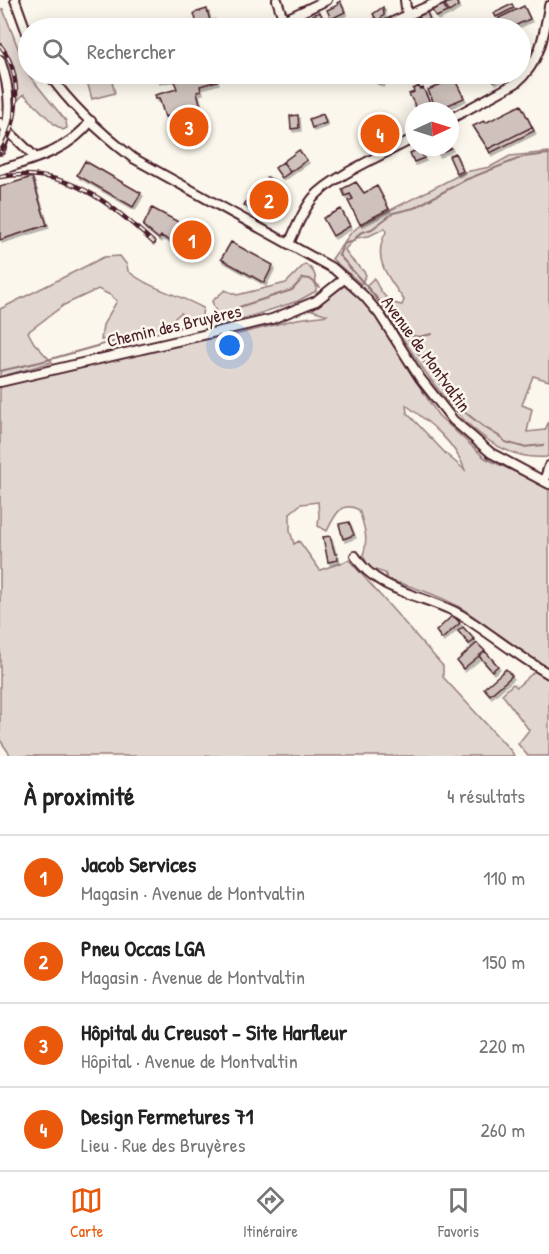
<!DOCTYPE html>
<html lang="fr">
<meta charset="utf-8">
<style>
:root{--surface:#fff;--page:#f2f2f2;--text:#222;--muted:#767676;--line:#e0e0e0;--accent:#ea580c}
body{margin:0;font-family:"Patrick Hand",sans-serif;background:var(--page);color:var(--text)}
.compass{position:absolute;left:405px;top:102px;width:54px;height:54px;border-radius:50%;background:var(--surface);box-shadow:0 3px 15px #0003;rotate:86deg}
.you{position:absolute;left:230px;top:346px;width:21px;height:21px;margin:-15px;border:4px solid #fff;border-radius:50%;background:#1a73e8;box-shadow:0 0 0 9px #1a73e833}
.badge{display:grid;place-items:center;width:39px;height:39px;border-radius:50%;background:var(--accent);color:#fff;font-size:20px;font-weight:700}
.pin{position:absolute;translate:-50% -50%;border:3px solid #fff;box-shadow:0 2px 6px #0006}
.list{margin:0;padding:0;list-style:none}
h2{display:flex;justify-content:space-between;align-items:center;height:78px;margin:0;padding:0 24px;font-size:26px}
h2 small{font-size:20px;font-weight:400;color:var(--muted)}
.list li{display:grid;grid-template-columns:39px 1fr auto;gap:18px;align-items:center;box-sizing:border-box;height:84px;padding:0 24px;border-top:2px solid var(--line)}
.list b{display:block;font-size:22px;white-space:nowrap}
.list p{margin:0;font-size:20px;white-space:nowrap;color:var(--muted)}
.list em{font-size:20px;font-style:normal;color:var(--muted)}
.icon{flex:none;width:33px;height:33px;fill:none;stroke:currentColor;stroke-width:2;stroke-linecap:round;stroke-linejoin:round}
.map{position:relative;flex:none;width:549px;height:756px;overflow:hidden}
.search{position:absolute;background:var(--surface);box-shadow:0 3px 15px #0003;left:18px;right:18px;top:18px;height:66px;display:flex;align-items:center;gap:15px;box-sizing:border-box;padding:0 21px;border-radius:33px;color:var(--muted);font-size:22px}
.sheet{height:414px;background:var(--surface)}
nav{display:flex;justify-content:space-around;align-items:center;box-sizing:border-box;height:84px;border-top:2px solid var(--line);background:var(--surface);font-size:16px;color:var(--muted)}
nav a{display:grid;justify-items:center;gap:3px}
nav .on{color:var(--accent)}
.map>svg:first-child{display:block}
.green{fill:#e2d7d0;stroke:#967b7e;stroke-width:1.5;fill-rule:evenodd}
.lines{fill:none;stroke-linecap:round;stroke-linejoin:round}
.stream{stroke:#907477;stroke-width:2}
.building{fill:#cfc2bc;stroke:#4a1f2b;stroke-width:1.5;filter:url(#shadow)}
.minor-casing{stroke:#4a1f2b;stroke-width:12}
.minor{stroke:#fbf7ec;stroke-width:8}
.rail-casing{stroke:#4a1f2b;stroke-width:4.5}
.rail{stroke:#fbf7ec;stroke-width:2;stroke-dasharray:7;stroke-linecap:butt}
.labels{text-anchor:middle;stroke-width:5;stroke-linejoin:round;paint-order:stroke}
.street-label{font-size:18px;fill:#4a1f2b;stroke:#fbf7ec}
</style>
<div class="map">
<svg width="549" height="756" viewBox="0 0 549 756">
<defs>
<filter id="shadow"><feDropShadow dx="2" dy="3" stdDeviation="0" flood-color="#0004"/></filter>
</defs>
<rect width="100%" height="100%" fill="#fbf7ec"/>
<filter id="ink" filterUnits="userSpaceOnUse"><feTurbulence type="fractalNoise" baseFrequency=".0167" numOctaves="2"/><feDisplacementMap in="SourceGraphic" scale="12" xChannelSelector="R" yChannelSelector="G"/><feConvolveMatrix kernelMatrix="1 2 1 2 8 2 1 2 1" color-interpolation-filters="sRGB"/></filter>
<g filter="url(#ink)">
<path class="green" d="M0 9H3L28 74 66 121 67 128 63 130 55 125 24 94 17 101V88L12 64 0 45Z
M85 74H110L115 93 92 99Z
M549 152V381L533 376 522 405 532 409 527 432 545 430 549 421V452L547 457C463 465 412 341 366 286L374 278C379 290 388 304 402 305L404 300C389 278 371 260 386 232L385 228 369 236 356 238 345 249C348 261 361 265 366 275L361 284 332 259 350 234 359 226 465 172 490 167 510 156Z
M120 256 127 265 128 271C150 289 178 294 203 308L202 315 198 319 184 321 181 313 165 326 101 340 103 325 117 301 110 295 98 289 64 305 28 332 34 343 52 362 0 377V309L104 257Z
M305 264C317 271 316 279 316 291L298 301 236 321 219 322 212 301 225 290 237 295 286 283Z
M344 286 359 297 374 315 438 415 485 458 549 488V668C520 653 496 631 469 613 445 597 415 587 388 580L385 573 369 568 363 555C369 539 364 526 359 510 341 499 334 517 327 531L318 526 319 516 318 502 301 504 290 513V531L294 544 299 541 320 570 349 560 443 666V677L512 752 514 756H11L0 740V387L212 337 231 336 297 319 328 315 312 310ZM406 405C429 422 455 442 465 470L447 455 407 413Z
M535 671 549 679V756H528L518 744 529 730 502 694 513 684 517 687Z"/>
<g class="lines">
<path class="stream" d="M404 333 418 337 432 334
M0 371 40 362 104 344 178 328 194 321 224 315 242 306 292 290 303 278 310 279 320 287
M543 445 523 447 505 442 502 438 484 427 462 410 432 374 396 320 339 255 344 244 354 240 360 233 372 229 393 213 414 208 465 180 523 157 549 154"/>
</g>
<path class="building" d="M456 0 458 6 449 12 445 4Z
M340 1 345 12 331 19 327 10 338 5 337 3Z
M443 4 447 12 436 17 432 10Z
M512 4 514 8 496 17 494 13Z
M524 6 530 19 510 28 505 21 501 23 499 18Z
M383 7 384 15 379 20 376 19 373 14Z
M207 9 210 21 215 20 217 28H184L197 24 194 13Z
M320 12 324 21 317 24 313 15Z
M427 12 430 20 422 24 419 16Z
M419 16 422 23 416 26 417 28H411L410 20Z
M157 74H215L217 81 200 86 201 91 197 92 201 107 183 112 181 116 175 118 174 115 165 117 159 98 156 99 155 95 177 89 173 78 158 81Z
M378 74H389L381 84 374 80Z
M490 74H504L505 76 494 81Z
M454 78 464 98 437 110 428 90Z
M419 86 420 89 423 88 431 105 418 111 409 94 414 92 413 89Z
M521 105 532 127 488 149 473 126 484 121 485 123Z
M323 114 326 123 312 128 309 119Z
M298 115 299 128 291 129 290 116Z
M388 123 394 132 393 135 373 146 367 134Z
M532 127 534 131 490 153 488 149Z
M450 146 451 148 438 154 435 147Z
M419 149 424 158 414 162 410 153Z
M299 150 307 160 290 172 283 162Z
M455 153 463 171 457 174 449 156Z
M85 161 141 193 133 207 77 175Z
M283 162 290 172 282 178 275 168Z
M32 177 47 225 0 240V187Z
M267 177 284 186 279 195 286 199 282 207 275 203 268 217 244 205 254 189 260 190Z
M356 182 364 193 377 186 389 209 360 224 348 201 353 199 350 194 345 196 342 189Z
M152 208 203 235 194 253 161 236 159 239 143 226Z
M341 209 350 226 333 236 323 218Z
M231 242 273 265 264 283 221 259Z
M349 522 354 535 343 539 339 524Z
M330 536 335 554H337L338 560 328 562 323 537Z
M453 615 460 623 442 639 436 631Z
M463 627 475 640 469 644 458 631Z
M477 643 485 651 463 669 457 661Z
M485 651 498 666 492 671 479 656Z
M506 669 512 676 490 695 484 688Z"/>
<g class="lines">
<g class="minor-casing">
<path id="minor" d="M15 0 28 36
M277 0 286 28
M405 0 407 16
M284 20 327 0
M379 28 442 0
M0 60C11 89 12 121 0 150
M49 74C71 106 102 134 133 158L334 269 364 296 380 315 420 378 453 420 491 453 549 484
M450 119 516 83C540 63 544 36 549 6
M0 123 36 158
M0 170C34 159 68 151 91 121
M289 244C296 228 302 212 313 198 332 176 387 153 414 138
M0 382 272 319 316 301 345 278
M544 481 549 466
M355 556C377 593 427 595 461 615 491 634 519 657 549 674"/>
</g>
<use href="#minor" class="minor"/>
<g class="rail-casing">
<path id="rail" d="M0 45C23 73 20 123 0 152
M0 177C66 166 108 201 154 243"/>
</g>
<use href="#rail" class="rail"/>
</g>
</g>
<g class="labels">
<g class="street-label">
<text transform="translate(174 326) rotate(-13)" y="6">Chemin des Bruyères</text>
<text transform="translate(426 354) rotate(54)" y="6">Avenue de Montvaltin</text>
</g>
</g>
</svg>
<svg class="compass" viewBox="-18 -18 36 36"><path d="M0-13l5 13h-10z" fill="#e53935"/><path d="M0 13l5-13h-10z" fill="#767676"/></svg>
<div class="you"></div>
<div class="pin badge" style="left:192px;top:240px">1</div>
<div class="pin badge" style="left:269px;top:200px">2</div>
<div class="pin badge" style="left:189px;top:127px">3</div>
<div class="pin badge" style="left:380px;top:134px">4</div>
<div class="search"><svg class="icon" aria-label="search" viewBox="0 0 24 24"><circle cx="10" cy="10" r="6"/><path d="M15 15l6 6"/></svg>Rechercher</div>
</div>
<section class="sheet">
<h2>À proximité<small>4 résultats</small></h2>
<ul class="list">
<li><span class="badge">1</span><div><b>Jacob Services</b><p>Magasin · Avenue de Montvaltin</p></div><em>110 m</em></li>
<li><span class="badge">2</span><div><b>Pneu Occas LGA</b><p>Magasin · Avenue de Montvaltin</p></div><em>150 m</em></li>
<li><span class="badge">3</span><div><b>Hôpital du Creusot - Site Harfleur</b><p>Hôpital · Avenue de Montvaltin</p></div><em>220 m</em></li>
<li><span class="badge">4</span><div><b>Design Fermetures 71</b><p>Lieu · Rue des Bruyères</p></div><em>260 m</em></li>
</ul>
</section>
<nav>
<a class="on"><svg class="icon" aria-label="map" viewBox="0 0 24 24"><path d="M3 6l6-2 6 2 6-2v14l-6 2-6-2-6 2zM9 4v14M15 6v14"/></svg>Carte</a>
<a><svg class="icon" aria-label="directions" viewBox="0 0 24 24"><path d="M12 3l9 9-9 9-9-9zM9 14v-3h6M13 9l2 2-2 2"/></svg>Itinéraire</a>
<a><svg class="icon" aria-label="saved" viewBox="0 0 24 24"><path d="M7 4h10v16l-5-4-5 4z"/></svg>Favoris</a>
</nav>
